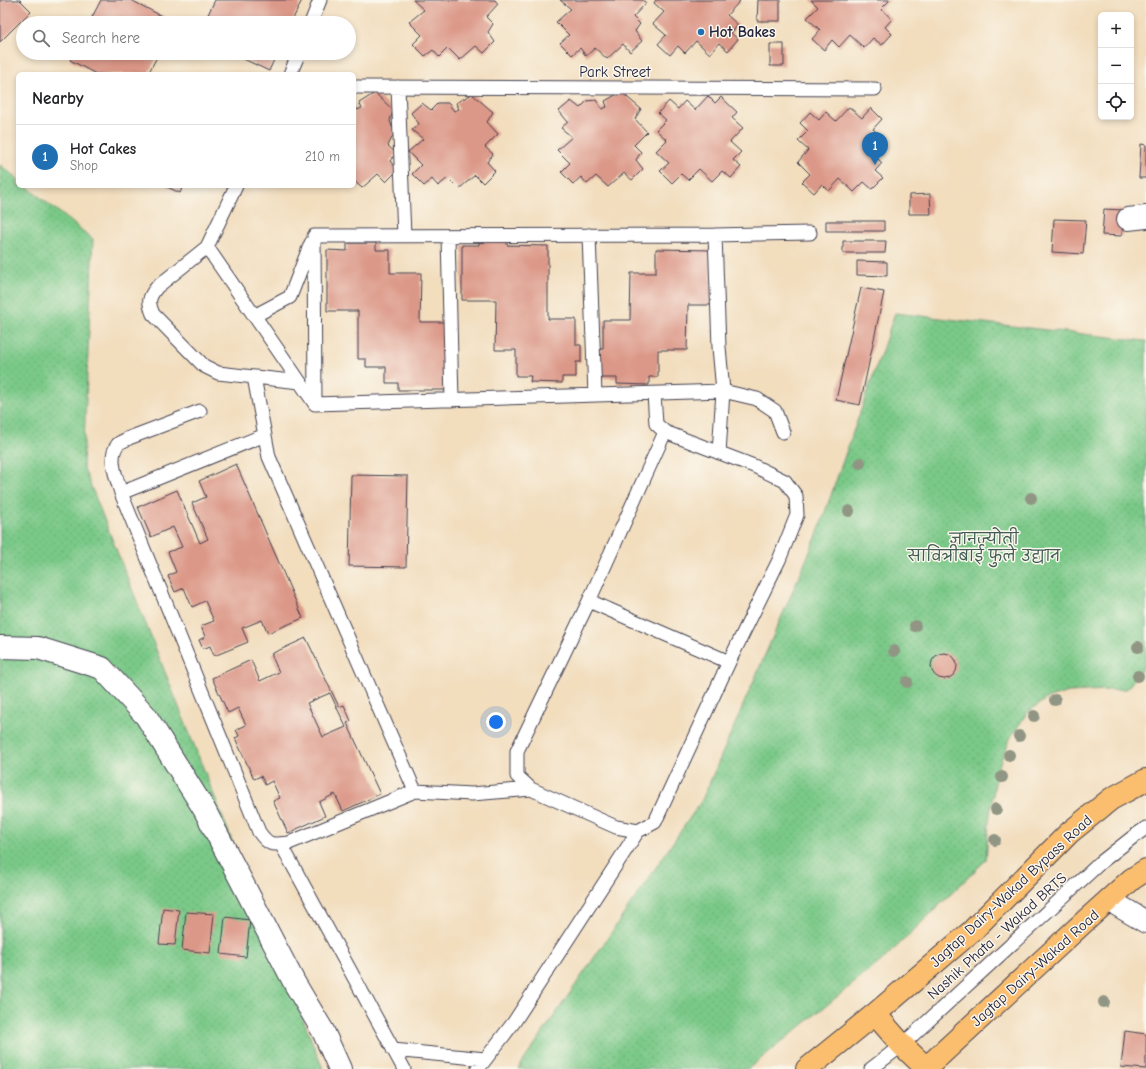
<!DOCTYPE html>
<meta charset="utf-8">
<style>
:root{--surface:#fff;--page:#f2f2f2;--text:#202124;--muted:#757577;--line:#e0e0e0;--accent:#1f6fb2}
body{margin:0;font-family:"Comic Neue","Playpen Sans Deva",sans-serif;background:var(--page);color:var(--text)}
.controls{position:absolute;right:12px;top:12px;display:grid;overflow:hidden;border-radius:6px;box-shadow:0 2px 6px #0003}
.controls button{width:36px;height:36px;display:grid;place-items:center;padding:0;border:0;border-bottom:1px solid var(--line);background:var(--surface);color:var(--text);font:20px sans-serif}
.you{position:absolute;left:496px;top:722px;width:14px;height:14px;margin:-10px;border:3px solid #fff;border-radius:50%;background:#1a73e8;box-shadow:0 0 0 6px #1a73e833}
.badge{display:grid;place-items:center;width:26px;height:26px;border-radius:50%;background:var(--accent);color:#fff;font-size:13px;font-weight:700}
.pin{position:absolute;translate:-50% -33px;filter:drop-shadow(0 1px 2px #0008)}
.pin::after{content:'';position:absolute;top:21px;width:14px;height:12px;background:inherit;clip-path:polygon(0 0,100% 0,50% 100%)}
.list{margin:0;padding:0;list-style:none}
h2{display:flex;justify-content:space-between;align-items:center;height:52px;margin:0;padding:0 16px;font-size:17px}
h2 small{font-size:13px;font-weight:400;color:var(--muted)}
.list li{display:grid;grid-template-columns:26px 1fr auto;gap:12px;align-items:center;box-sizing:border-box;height:64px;padding:0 16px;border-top:1px solid var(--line)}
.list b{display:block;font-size:15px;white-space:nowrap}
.list p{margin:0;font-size:13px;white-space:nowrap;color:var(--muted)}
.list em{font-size:13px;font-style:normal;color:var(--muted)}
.icon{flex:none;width:22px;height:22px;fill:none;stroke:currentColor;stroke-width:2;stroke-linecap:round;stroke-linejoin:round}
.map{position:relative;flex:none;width:1146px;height:1069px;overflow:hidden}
.search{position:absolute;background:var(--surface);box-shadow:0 2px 6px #0003;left:16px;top:16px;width:340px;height:44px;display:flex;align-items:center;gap:10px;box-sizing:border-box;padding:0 14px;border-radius:22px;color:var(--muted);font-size:15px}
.panel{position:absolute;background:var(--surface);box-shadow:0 2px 6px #0003;left:16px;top:72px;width:340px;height:116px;border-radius:6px}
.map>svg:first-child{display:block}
.green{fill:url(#green-dots);stroke:#4e7662}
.building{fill:#db9787;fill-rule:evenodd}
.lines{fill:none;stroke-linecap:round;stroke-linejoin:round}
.lane-casing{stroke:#413e4e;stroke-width:15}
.street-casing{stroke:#413e4e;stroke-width:24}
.primary-casing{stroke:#413e4e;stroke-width:24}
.lane{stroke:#fff;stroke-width:13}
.street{stroke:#fff;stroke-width:22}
.primary{stroke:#fabe6e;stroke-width:22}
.tree{fill:#919684}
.poi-dot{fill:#1f6fb2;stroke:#fbf7ec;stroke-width:1.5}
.labels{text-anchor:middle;stroke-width:3;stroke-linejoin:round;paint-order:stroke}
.poi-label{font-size:15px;font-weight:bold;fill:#22223b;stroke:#fbf7ec;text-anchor:start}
.street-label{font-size:15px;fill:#22223b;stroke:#fbf7ec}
.park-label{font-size:15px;fill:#415c56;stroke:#fbf7ec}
</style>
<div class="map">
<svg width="1146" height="1069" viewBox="0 0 1146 1069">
<defs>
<pattern id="green-dots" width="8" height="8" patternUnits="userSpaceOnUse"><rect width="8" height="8" fill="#7ac988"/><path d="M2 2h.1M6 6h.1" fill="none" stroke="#69ac76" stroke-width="1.8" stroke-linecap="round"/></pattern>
</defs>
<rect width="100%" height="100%" fill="#fbf7ec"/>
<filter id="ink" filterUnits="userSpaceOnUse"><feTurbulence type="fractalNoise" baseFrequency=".025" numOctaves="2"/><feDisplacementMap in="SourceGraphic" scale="8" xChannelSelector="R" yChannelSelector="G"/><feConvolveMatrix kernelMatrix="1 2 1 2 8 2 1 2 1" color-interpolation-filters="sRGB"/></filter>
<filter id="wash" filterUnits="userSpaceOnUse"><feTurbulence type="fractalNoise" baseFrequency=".012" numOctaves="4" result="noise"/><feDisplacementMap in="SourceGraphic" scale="16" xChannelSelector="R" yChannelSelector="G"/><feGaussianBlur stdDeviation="0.9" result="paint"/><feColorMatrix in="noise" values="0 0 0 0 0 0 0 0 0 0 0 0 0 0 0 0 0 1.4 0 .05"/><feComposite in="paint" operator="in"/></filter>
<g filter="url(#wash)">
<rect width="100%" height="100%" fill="#f2ddbd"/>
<path class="green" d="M0 165 18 179V186H26L93 239 83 466 323 1069H0Z
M895 313 1146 341V663L1127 689 1069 692 1046 699 1027 713 1011 737 997 770 989 821 986 860 885 958 748 1069H518L702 800 817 535Z"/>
<g id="blocks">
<path class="building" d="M0 0H20L31 11 0 42Z
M101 0H131L175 23H89Z
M215 0H302L291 23H204Z
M413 0H495L498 4 486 17 493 24 488 32 495 42 484 53 476 46 460 60 448 48 439 57 433 50 425 56 413 44 422 35 409 22 424 10Z
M560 0H642L646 3 633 17 640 24 635 31 642 41 630 52 623 44 607 59 595 48 586 56 580 48 572 55 560 43 569 35 556 22 571 9Z
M656 0H739L740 1 727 15 738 25 731 33 738 39 728 51 719 43 710 54 696 41 685 53 678 46 670 55 658 44 666 35 653 24 664 12 654 3Z
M758 0H780V21H757Z
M811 0H890L881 9 892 19 885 27 892 34 882 45 873 38 864 48 850 35 839 47 832 40 824 50 812 39 820 30 807 18 818 7Z
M770 44H784V66H770Z
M73 53H159L148 74H96L70 60Z
M231 53H277L269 71Z
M621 92 641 109 635 119 647 132 634 145 641 152 636 160 643 169 632 180 624 173 608 187 596 176 587 184 581 177 573 184 561 172 570 163 557 150 572 137 561 128 568 122 559 111 571 101 580 108 587 101 596 100 602 109 607 107 605 101Z
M375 93 393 110 390 121 394 133 388 146 396 153 390 161 398 170 386 182 378 174 362 188 354 181V106L357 110 362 108 359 103Z
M472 94 493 112 487 122 498 134 485 147 493 154 487 162 495 171 483 183 475 175 459 189 448 178 438 186 432 179 424 186 412 174 421 165 408 152 423 139 412 130 419 124 411 113 422 103 431 110 438 103H448L454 111 459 109 456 103Z
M708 96 715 103 721 97 737 112 732 118 743 128 730 142 741 152 733 160 741 167 731 178 722 171 712 181 699 169 688 180 681 174 672 183 660 171 669 163 656 151 667 140 656 130 666 120 658 113 669 101 678 109 685 101 695 110Z
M849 107 862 118 871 108 882 119 873 129 884 139 872 153 882 163 875 171 883 178 872 189 864 182 854 192 840 179 829 191 822 184 814 193 802 182 810 174 798 162 808 150 798 141 808 131 800 123 810 112 819 120 826 112 836 121Z
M1141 144 1146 145V178H1139Z
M165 186H183L180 193Z
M930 194 931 214H909V195Z
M1104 209 1123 210 1122 236 1102 235Z
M1054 219 1086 220 1083 254 1052 252Z
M826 221H884V231H826Z
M479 239H507V245L548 246V319H576V345H581V362H576V377H562V383L530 382 531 376H516V350H495L496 300H462V245H479Z
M843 241H886L885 253H843Z
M347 243H376V250H390V273H421L420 322H446V390H398V383H386V367H366V359H358V311H327V250L347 251Z
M656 249 711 250 712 305H688L687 350H658V377H649V385L617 384V378H600V349H603V320H630L631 273H656Z
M857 261 887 262V276L857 275Z
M861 288 884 292 860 405 836 400Z
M236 464 303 618 268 633 262 620 242 628 248 642 214 656 210 646 203 649 199 640 205 637 201 626 214 621 205 601 192 607 184 588 175 592 168 576 176 572 168 552 182 547 173 527 151 537 138 507 177 490 200 543 208 539 192 503 206 497 199 481Z
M351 475 408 476 406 567 349 566Z
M306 638 339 707 344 705 351 721 347 723 380 794 343 811 335 794 319 802 325 816 288 833 273 801 280 798 272 781 265 785 261 776 254 779 235 738 239 736 236 730 246 725 238 708 228 713 212 678 251 660 260 681 279 672 271 654ZM330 693 346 727 323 737 307 703Z
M931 666a13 13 0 1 1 26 0a13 13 0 1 1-26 0Z
M163 908 179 910 175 945 159 944Z
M186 912 214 914 210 953 182 950Z
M225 917 250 920 246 957 221 954Z
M1125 1031 1146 1034V1069L1121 1067Z"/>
</g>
</g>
<g filter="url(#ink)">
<use href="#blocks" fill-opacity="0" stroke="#413e4e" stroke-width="1"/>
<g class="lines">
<g class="lane-casing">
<path id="lane" d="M311 23 320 0
M290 74 299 53
M354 87 875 89
M398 87 404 236
M236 186 207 247 157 287C148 298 148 302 153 314L204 366 218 373 300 382
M589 235 595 395
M715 235 719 347 723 391 719 453
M314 236 715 235 810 233
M314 236 315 404
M448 236 452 400
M207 247 315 404
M254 316 290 297 311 243
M254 377 269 457 415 791
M315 404 723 391 757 399 775 411 783 432
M200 411 129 438C126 440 120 442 118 444 107 457 117 479 121 493L259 832C269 846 272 845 289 843L415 791 472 794 531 789
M665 432 589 601 517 751V776L531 789 616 827 638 831 655 822 729 662
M121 493 265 435
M589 601 729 662 779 560 797 515 796 496 785 481 754 466 665 432 656 424 654 394
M281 844 404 1069
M393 1050 485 1059
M478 1069 514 1022 638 831
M871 1069 902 1045 1100 863 1133 837 1146 828"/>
</g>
<g class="street-casing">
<path id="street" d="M1128 219 1146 217
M0 647 38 648 102 668 146 716 204 809 295 984 323 1031 340 1069
M1109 900 1146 922"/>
</g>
<g class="primary-casing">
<path id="primary" d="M875 1014 902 1045 926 1068
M807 1069 875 1014 972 931 1069 833 1111 799 1146 780
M925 1069 1084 922 1132 879 1146 870"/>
</g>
<use href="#lane" class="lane"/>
<use href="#street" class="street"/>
<use href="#primary" class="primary"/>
</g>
<g class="tree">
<circle cx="860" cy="463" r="6"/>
<circle cx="1031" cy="498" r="6"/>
<circle cx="849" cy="511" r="6"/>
<circle cx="915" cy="626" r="6"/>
<circle cx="1138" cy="647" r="6"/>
<circle cx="894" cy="651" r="6"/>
<circle cx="1138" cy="676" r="6"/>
<circle cx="907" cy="682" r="6"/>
<circle cx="1055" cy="700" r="6"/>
<circle cx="1034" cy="716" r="6"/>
<circle cx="1019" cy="736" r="6"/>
<circle cx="1009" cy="755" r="6"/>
<circle cx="1002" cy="777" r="6"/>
<circle cx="996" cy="809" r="6"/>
<circle cx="995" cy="840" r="6"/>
<circle cx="1104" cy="1002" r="6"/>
</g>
</g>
<circle class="poi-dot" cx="701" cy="32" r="4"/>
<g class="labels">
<g class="poi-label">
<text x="709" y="37">Hot Bakes</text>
</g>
<g class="street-label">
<text x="615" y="77">Park Street</text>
<text transform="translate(1011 891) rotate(-43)" y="5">Jagtap Dairy-Wakad Bypass Road</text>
<text transform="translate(997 936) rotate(-42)" y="5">Nashik Phata - Wakad BRTS</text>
<text transform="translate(1035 968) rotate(-42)" y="5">Jagtap Dairy-Wakad Road</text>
</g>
<g class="park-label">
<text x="984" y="544">ज्ञानज्योती<tspan x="984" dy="17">सावित्रीबाई फुले उद्यान</tspan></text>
</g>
</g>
</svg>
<div class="controls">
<button>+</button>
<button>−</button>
<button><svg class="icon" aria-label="locate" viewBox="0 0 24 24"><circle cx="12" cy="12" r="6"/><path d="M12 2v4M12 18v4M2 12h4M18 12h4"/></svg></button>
</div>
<div class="you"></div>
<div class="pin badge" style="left:875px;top:165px">1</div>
<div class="search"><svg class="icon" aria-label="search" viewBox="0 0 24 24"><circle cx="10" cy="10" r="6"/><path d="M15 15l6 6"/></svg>Search here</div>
<section class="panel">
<h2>Nearby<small></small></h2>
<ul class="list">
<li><span class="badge">1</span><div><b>Hot Cakes</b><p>Shop</p></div><em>210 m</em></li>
</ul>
</section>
</div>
